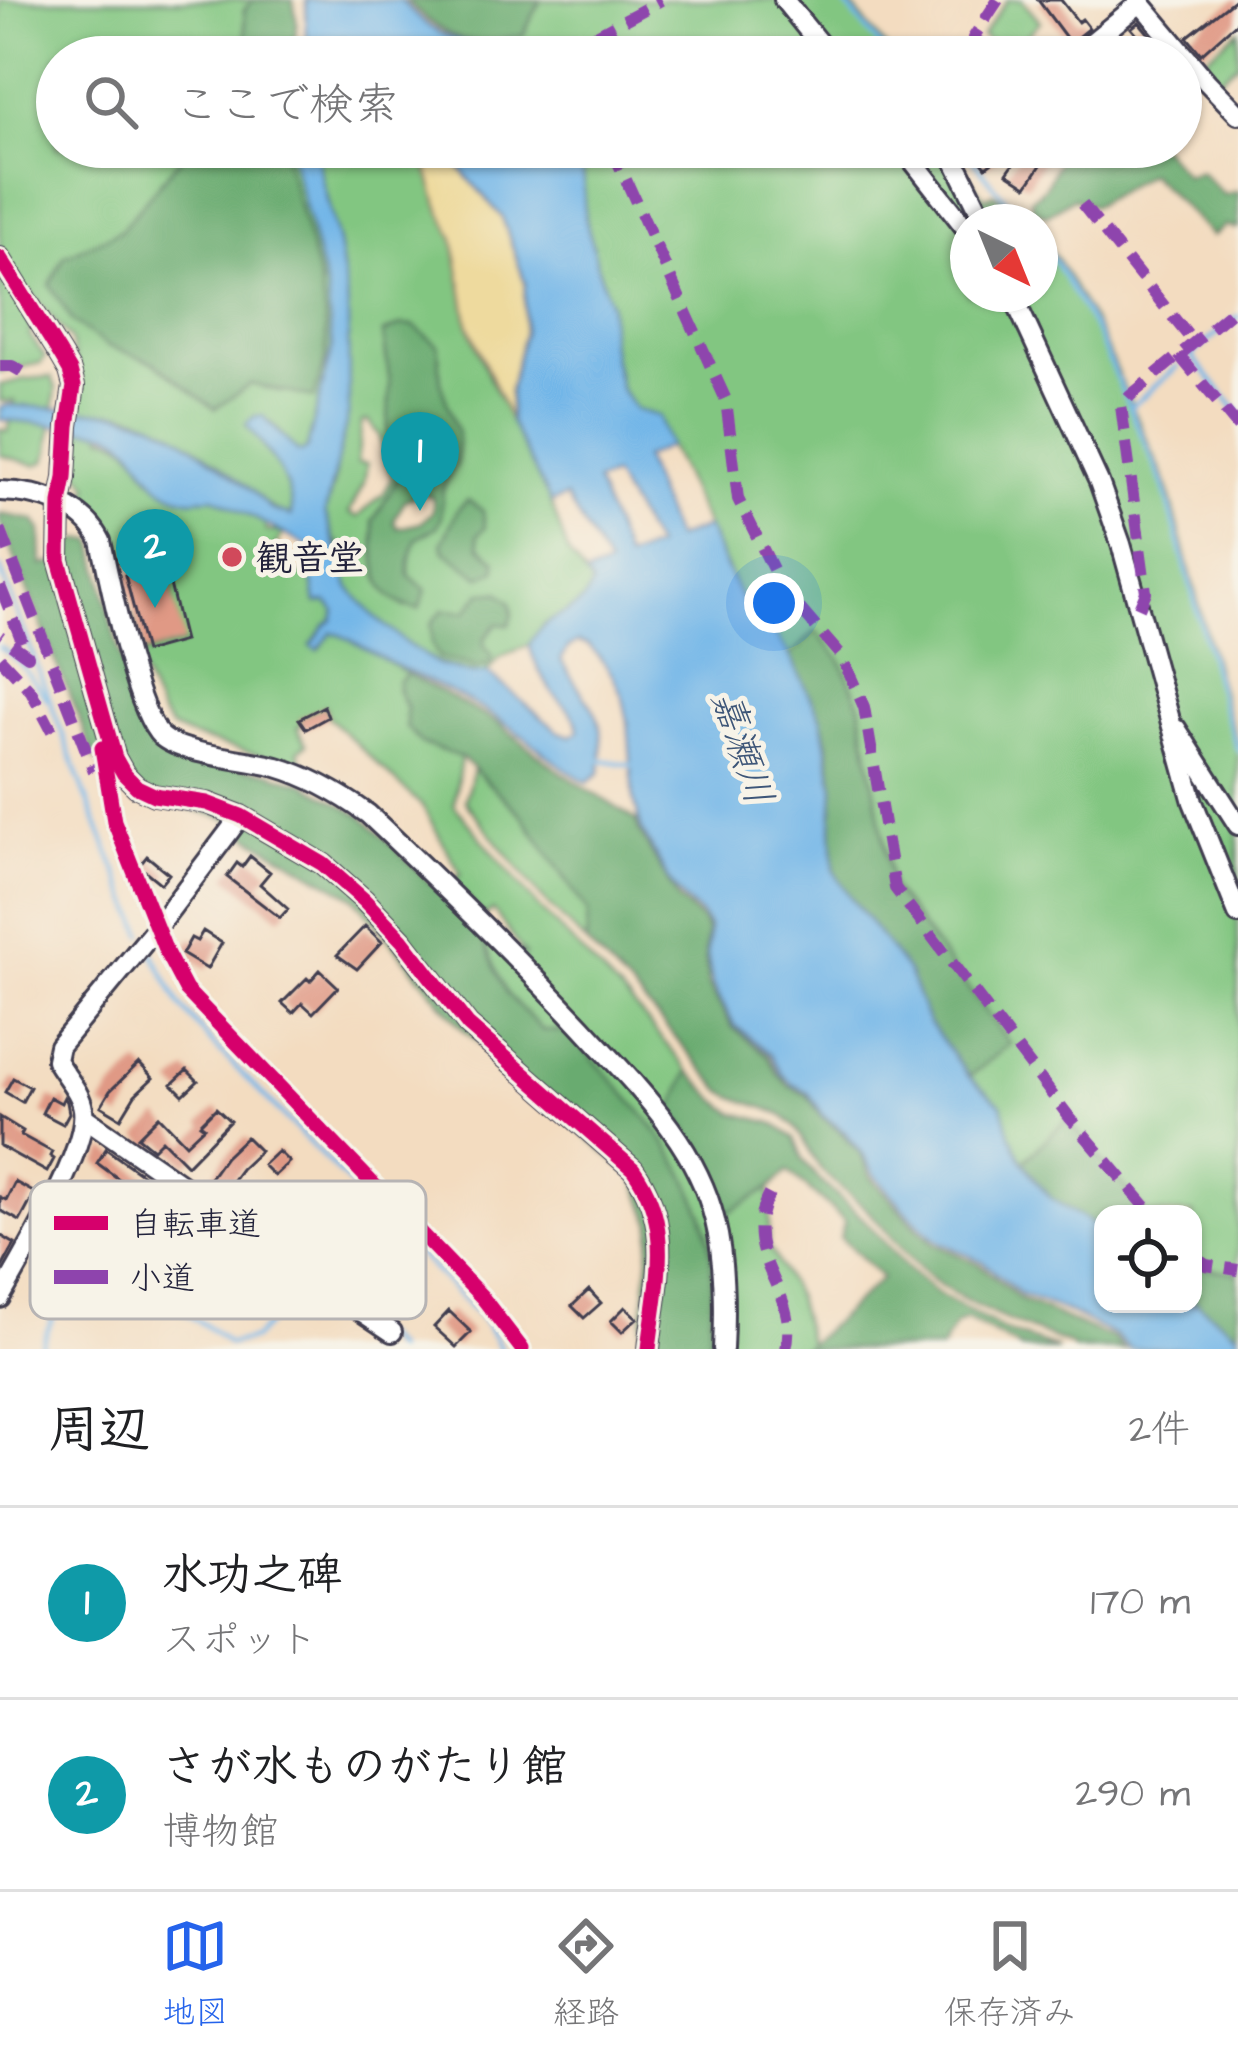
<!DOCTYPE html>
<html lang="ja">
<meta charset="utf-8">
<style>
:root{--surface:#fff;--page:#f6f6f6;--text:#202124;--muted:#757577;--line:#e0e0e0;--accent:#2563eb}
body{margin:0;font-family:"Architects Daughter","Klee One",sans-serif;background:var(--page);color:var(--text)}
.controls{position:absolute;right:36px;bottom:36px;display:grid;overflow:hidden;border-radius:24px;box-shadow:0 3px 9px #0004}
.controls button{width:108px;height:108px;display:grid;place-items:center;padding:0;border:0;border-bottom:3px solid var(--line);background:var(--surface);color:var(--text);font:60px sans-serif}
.compass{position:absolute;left:950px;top:204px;width:108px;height:108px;border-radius:50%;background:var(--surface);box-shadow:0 3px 9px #0004;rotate:137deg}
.you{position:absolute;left:774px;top:603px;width:42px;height:42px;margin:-30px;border:9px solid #fff;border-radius:50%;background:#1a73e8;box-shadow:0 0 0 18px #1a73e833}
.badge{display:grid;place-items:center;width:78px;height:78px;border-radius:50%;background:var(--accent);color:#fff;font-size:39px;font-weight:700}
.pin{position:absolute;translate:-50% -99px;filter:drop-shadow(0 3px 6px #0008)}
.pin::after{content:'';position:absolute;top:63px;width:42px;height:36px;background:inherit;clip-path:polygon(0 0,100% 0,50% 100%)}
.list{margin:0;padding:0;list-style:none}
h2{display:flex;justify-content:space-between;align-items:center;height:156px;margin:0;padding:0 48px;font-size:51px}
h2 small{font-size:39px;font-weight:400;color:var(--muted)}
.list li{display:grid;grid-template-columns:78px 1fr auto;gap:36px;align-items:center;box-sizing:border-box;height:192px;padding:0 48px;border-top:3px solid var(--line)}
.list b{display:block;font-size:45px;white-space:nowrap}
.list p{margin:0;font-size:39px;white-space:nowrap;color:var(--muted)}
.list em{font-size:39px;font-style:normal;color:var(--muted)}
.icon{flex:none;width:66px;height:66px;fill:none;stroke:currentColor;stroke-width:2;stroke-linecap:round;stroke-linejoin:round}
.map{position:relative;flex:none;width:1238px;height:1349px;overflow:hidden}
.search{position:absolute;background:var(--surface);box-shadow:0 3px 9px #0004;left:36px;right:36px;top:36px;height:132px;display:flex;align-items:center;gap:30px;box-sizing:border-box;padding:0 42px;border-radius:66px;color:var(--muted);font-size:45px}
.sheet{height:540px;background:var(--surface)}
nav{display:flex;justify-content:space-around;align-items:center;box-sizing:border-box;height:168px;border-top:3px solid var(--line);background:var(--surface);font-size:33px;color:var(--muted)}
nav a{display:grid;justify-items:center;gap:6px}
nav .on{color:var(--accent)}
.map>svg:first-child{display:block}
.green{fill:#82c681;stroke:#52745e;stroke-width:3;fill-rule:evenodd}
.forest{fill:#69ab6f;stroke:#466655;stroke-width:3;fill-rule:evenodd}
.sand{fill:#eeda9e;stroke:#887e6c;stroke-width:3}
.water{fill:#72b6e8;stroke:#4a6c92;stroke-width:3;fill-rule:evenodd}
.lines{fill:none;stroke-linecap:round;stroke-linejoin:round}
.stream{stroke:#72b6e8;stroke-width:4.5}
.building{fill:#e09985}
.minor-casing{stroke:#413e4f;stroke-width:24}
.minor{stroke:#fff;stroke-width:18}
.quiet{stroke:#8e44ad;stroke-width:12;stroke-dasharray:24 12;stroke-linecap:butt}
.cycleway-casing{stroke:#f7f3e8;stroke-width:22}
.cycleway{stroke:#d6006c;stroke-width:15}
.poi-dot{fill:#d1495b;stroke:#f7f3e8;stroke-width:4.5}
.labels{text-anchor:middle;stroke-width:10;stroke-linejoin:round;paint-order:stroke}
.poi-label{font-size:36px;font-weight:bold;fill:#22223b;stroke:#f7f3e8;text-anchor:start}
.water-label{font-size:39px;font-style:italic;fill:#3e5678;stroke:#f7f3e8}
.key{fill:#f7f3e8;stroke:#b7b4b4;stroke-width:3}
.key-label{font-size:33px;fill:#22223b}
</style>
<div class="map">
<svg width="1238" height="1349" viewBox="0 0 1238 1349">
<rect width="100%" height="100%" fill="#f7f3e8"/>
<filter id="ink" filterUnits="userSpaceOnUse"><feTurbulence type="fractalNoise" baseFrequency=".00833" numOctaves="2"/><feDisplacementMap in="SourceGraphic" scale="24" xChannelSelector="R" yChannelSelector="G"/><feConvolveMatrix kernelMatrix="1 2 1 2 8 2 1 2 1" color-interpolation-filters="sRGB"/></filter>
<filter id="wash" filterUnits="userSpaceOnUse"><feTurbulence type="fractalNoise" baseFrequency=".004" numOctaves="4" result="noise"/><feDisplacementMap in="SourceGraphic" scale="48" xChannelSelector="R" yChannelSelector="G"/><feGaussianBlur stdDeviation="2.7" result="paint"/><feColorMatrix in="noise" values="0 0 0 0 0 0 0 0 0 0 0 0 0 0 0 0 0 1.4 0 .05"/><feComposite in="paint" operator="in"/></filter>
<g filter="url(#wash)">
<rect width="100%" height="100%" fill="#f3dcc0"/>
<path class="green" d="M0 0H253L244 10 247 57H57V147H185L180 159 121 230 65 257 50 285 73 322 107 346 154 362 215 409 251 384 282 392 321 286 293 192 283 147H289L327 292 332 347 307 449 303 452H297L271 422 247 424C266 451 295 482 291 516 266 509 263 499 244 484 206 454 159 412 108 412L103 436C128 439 137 457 150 478L214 497 266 524V531L284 533 274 548 276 556 287 558 289 578 311 571 316 603 327 601 335 610 333 620 326 625 311 645 319 650 332 631 350 637 407 674 398 682V691L423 744 461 757 454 805 536 905 633 1005 689 1071 672 1110 709 1161 727 1212 770 1188 769 1246 796 1297 809 1345 804 1349H709C709 1319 714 1286 711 1256 700 1162 628 1097 567 1032L542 1030 506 993 479 930 526 956 493 910 485 916 450 882 461 874 423 807 328 717 325 706 300 719 303 724 297 728 306 744 298 751 302 761 300 766 192 737 171 728 160 713 139 665 129 628 133 619 143 654 183 644 165 564 157 566 155 558 114 565 98 522 79 504 90 487 72 461 78 375 71 340 31 293 30 336 45 357 41 363 0 372Z
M541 0H847L894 57H519L476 46 482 43 523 35Z
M1007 0H1022L1040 22 1026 36 1039 57H1008L1003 50 982 36Z
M1238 30V63L1215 82 1199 63Z
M318 147H421L438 205 454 239 468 323 490 380 551 503 569 555 592 584 588 596 575 608 543 625 529 645 500 657 487 672C442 678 374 627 350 589 343 577 341 557 339 542L336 543 325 513 335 478 338 243 320 171ZM383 333 438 346 441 385 457 464C452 472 445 481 443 490 438 514 445 528 416 539L409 562 405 607C380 589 377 580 375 550 373 539 377 532 373 521L399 477 387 439 390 384ZM368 421 379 435 383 455 392 478 384 493 358 517 349 513 364 483 367 464 357 463 362 422ZM442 611 466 612 497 624 485 638 476 667 439 657Z
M575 147H959L962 168 985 198 994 194 1025 222H968V294H1040V238L1058 260 1100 334 1168 487 1226 709 1238 743V1273L1204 1268 1193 1260V1214H1147L1067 1120 1023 1162 899 1054 744 605 669 446 659 417 636 410 620 388 610 342V304L598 268 585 216 583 174ZM791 656 840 659 860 705 892 888 1009 1043 928 1022 908 972 851 898 832 827 822 719Z
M52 377 56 388 49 451 45 461 36 465 0 455V429L8 431 15 401H0V385L25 379Z
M473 769 522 815 588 913 586 943 540 896 465 801Z"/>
<path class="forest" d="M253 0H293L297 23 293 57H247L244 10Z
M406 0H541L523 35C510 37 496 42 483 42 452 42 426 22 406 0Z
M185 147H283C297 211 330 289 326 352 325 368 318 384 314 398L251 384 215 409 154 362 107 346 73 322 50 285 64 257 121 230 180 159Z
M1069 147H1161L1186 176 1200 171 1224 195 1238 191V227L1236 229 1226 226 1212 236 1149 173 1093 206 1073 198 1047 215 1033 210 1031 198C1055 186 1050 163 1069 147Z
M402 325 414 326 438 345 441 385 458 434 457 464 443 487 441 518 437 527 416 539 409 562V575L426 590 419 609C384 604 378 583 375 551 374 540 377 533 373 521L399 477 387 439 390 384 383 333ZM423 493 433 498V511L421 523 398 528 394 521 405 500Z
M468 500 483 511 485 527 478 535 479 546 496 560V570L480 577 445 551 442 543 458 509Z
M0 514 34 520 41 530 42 565 65 561 66 539 94 540 112 626 138 718 152 739 176 756 271 773 305 784 362 816 479 930 506 993 542 1030 567 1032C628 1097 700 1161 711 1255 714 1286 709 1319 709 1349H640L652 1224 634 1178 462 1028 355 898 253 839 225 818 130 792 95 759 0 522Z
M499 592 511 602 513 615 509 625 497 624 485 638 484 645 492 655 490 664 476 667 439 657 432 645 431 624 443 610 466 612 481 593Z
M816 631 840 659 860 705 892 888 1010 1044 969 1077 928 1022 908 972 851 898 834 871 832 827 834 787 828 745 822 719 790 656Z
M407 674 498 723 559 771 636 820 639 831 679 901 700 919 707 930 705 951 708 984 732 1027 768 1056 777 1073 789 1086 807 1095 822 1117 844 1135 860 1153 871 1177 908 1218 932 1243 979 1264 1021 1300 1113 1339 1124 1349H1075L1068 1344C1025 1328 980 1311 941 1286 911 1266 893 1237 869 1212 856 1199 840 1188 827 1176 808 1158 804 1131 783 1116 765 1105 743 1104 723 1091L641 999 586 943 588 912 522 815 461 757 422 744 406 727V706L398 691V682Z
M689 1071 716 1099 734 1113 773 1123 794 1138 803 1160 819 1180 862 1217 909 1270 936 1293 1008 1332 1058 1349H1022L966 1319 956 1324 941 1349H804L882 1278 840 1237 845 1221 788 1171 770 1188 728 1213 709 1161 672 1110Z
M1067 1119 1147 1214H1103V1231L1049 1197 1023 1162Z
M1193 1260 1204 1268 1238 1273V1334L1193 1300Z"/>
<path class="sand" d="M421 147H446L453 160 502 217 525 282 524 332 510 388V422L468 323 454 239 438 205Z"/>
<path class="water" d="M306 0H401C440 47 468 40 519 57H359L343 38 336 42 333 57H303L307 41Z
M289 147H318L320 171 338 243 348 306 349 411 325 513 349 587 372 614 407 644 440 665 472 674 487 672 559 732 571 736 579 731C577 713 562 705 551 690 541 676 534 661 529 645 533 639 536 633 541 628 558 611 581 614 592 585L586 575 608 566 566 497 551 503 510 422V388L524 332 525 282 502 217 453 160 446 147H575L583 174 585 216 598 268 610 304V342L620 388 636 410 659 416 669 446 643 458 675 539 707 527 743 604 762 615 790 656 822 719 834 787 832 827 834 871 851 898 908 972 928 1022 969 1077 1002 1105 1010 1134 1023 1162 1049 1197 1103 1231V1304H1193V1300L1238 1334V1349H1130L1115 1336 1070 1313 1021 1295 982 1261 935 1240 909 1214 874 1174 861 1151 846 1133 824 1116 808 1092 792 1084 781 1073 771 1054 734 1025 712 984 707 953 709 928 702 916 683 899 670 882 642 830 634 800 628 721 623 698 613 676 599 656 588 645 578 642 568 648 561 660C588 710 609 707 600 773L587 782C561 769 543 750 520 734 480 704 433 684 389 662 369 652 354 639 332 632L318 650 311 646 326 625 333 620 335 611 327 602 316 603 311 571 315 550 214 497C204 497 197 501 187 499 141 490 144 445 112 434 101 430 86 430 75 429 50 425 25 420 0 420V408L7 405 118 413 153 422 178 435 206 455 249 488 272 510 291 516C295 482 266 450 246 424L255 416H263L297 451 303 452 307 449 332 347 327 292ZM613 476 655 547 626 559 596 482Z"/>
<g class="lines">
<path class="stream" d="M842 0 889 57
M966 151 1024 222
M1040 242 1054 260 1098 336 1164 486 1223 708 1238 751
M1238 317 1191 355 1238 412
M1130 408 1177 367
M0 568 92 812 143 934
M0 647 18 661 47 699
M596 759 632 765
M148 944 180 1005 210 1041 484 1321 501 1349
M382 1336 394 1349
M40 1349 52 1319 84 1276C136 1290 187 1305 228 1344L253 1339 283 1308 301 1307 318 1292"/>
</g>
<g id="blocks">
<path class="building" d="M1038 0H1061L1078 22 1082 19 1089 28 1070 43Z
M1234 0H1238V21L1201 54 1187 37Z
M1139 22 1168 57H1115L1139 37 1131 28Z
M971 147H1012L986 167Z
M1025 147H1053L1027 186 1007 173Z
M165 564 184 641 145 652 125 575Z
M324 706 328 717 306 729 299 719Z
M147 856 169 874 161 884 139 866Z
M250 856 270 872 260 884 288 909 280 918 227 877 237 863 242 867Z
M365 926 382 942 357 969 337 955Z
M203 931 222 943 207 969 182 954 191 938 197 941Z
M320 970 338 987 313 1013 302 1003 293 1013 282 1003 307 978 310 981Z
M139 1063 153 1078 135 1095 121 1118 101 1106 110 1091Z
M187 1070 198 1081 183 1095 172 1084Z
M13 1078 30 1087 22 1102 5 1092Z
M50 1097 61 1103 64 1097 67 1102 69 1113 63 1124 42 1113Z
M216 1108 230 1121 187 1165 162 1140 153 1149 138 1137 159 1116 186 1144 204 1127 200 1124Z
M0 1117 23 1131 21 1135 52 1152 50 1156 54 1159 47 1172 0 1146Z
M246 1137 260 1151 241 1169 221 1196 205 1185 225 1157Z
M106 1149 147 1178 135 1195 121 1185 123 1182 97 1163Z
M278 1151 289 1162 274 1176 263 1165Z
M15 1182 35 1193 20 1221 0 1210V1197L6 1200Z
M0 1235 15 1244 0 1271Z
M589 1290 601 1303 584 1318 572 1306Z
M625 1307 637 1318 622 1332 611 1321Z
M449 1311 471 1332 456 1347 434 1327Z"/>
</g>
</g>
<g filter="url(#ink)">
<use href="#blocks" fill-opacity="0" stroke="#413e4f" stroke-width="3"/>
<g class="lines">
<g class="minor-casing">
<path id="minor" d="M784 0 830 57
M1138 0 1207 82 1238 114
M1074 57 1140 3
M902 147 968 231
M941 147 950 151 985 222
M0 258 60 354 70 371 74 386 68 426 65 478 60 503 59 560 115 758 124 774 137 787 154 795 207 803 241 816 323 864 364 900 402 940 468 1025 633 1169C675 1227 656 1283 649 1349
M1012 294 1099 482 1121 544 1193 802 1238 914
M0 491C39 492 83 504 101 541 110 582 135 711 161 736 181 755 248 759 277 767 311 777 339 793 368 814 441 883 513 953 582 1027 635 1085 696 1142 715 1221 725 1261 725 1308 723 1349
M1176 728 1238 825
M84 1117 211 1205 218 1215 392 1332
M0 1298C21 1261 89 1148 83 1109 81 1092 64 1075 56 1060L59 1046 157 927 241 816"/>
</g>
<use href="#minor" class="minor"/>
<path class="quiet" d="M998 0 973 38 1002 57
M570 57 567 51 661 0
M611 147 726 400 738 499 783 589 842 657 864 707 895 888 1070 1118 1152 1214
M1082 204 1194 343
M1179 355 1238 427
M0 366H12L24 373
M0 529 94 771
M0 586 28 656 0 636
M1139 608 1146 592 1121 406 1130 396 1238 306
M0 658 31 691 52 731
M769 1194C736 1258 801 1289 786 1349
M1193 1256 1206 1265 1238 1270"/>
<g class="cycleway-casing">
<path id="cycleway" d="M0 258 60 354 70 371 74 386 68 426 65 478 60 503 59 560 115 758 124 774 137 787 154 795 207 803 241 816 323 864 364 900 402 940 468 1025 633 1169C675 1227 656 1283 649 1349
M102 748 114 821 167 954 186 990 482 1297 522 1349"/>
</g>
<use href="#cycleway" class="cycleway"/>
</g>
</g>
<circle class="poi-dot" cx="232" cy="557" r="12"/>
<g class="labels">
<g class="poi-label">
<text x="256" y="570">観音堂</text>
</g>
<g class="water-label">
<text transform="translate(744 747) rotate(72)" y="14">嘉瀬川</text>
</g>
</g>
<rect x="30" y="1181" width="396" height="138" rx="18" class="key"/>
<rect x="54" y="1216" width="54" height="14" fill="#d6006c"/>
<rect x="54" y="1270" width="54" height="14" fill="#8e44ad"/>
<g class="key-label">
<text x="129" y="1235">自転車道</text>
<text x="129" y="1289">小道</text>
</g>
</svg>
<div class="controls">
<button><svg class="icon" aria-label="locate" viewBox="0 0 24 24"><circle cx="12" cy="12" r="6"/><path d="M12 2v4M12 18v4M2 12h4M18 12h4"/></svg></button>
</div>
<svg class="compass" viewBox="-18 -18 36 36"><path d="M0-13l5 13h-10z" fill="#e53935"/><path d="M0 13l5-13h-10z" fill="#757577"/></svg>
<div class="you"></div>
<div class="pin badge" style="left:420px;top:511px;background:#0f9aa8">1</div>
<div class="pin badge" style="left:155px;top:608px;background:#0f9aa8">2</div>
<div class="search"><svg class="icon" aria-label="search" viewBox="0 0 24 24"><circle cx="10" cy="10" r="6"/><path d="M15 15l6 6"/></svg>ここで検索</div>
</div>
<section class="sheet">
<h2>周辺<small>2件</small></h2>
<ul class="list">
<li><span class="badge" style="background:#0f9aa8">1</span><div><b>水功之碑</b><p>スポット</p></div><em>170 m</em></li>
<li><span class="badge" style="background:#0f9aa8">2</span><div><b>さが水ものがたり館</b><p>博物館</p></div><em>290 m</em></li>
</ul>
</section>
<nav>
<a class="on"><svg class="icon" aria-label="map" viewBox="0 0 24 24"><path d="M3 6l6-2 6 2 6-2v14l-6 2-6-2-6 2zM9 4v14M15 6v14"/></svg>地図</a>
<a><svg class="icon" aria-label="directions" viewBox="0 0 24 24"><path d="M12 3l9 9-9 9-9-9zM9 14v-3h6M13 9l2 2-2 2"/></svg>経路</a>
<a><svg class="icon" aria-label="saved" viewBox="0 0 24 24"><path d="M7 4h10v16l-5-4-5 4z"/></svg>保存済み</a>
</nav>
